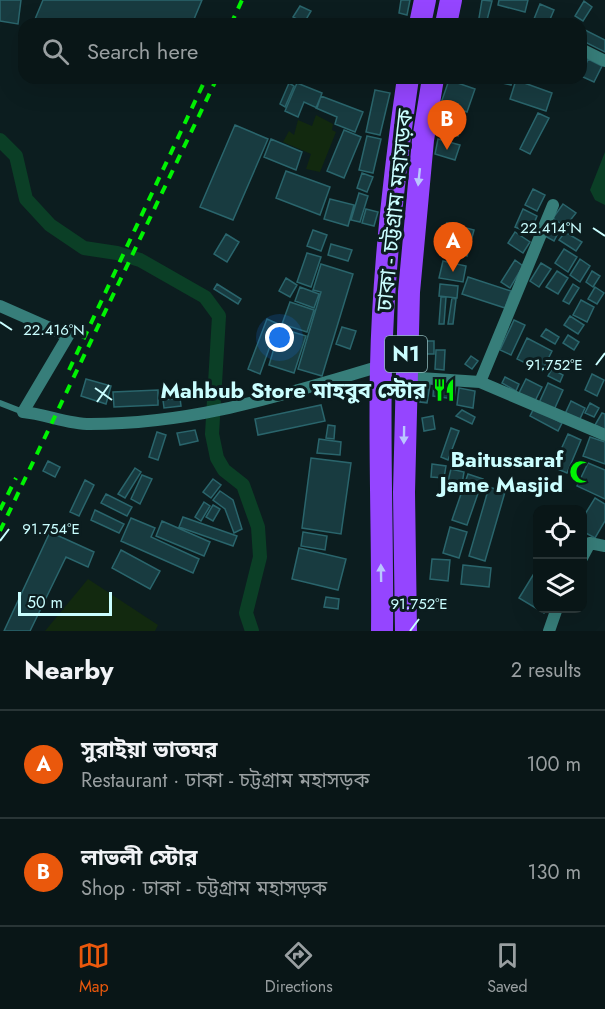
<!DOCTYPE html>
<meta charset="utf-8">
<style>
:root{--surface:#091617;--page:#172324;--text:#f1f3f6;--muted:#999fa1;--line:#293536;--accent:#ea580c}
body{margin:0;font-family:Jost,"Noto Sans Bengali",sans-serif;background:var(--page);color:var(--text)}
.controls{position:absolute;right:18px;bottom:18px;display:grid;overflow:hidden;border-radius:12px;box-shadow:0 6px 24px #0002}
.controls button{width:54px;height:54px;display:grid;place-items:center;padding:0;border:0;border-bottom:2px solid var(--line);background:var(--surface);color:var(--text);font:30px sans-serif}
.scale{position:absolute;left:18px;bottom:15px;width:94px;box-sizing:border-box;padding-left:6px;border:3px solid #cafeff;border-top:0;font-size:16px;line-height:21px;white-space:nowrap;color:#cafeff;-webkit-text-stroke:4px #0c1d1f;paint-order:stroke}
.you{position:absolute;left:280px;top:338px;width:21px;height:21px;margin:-15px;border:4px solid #fff;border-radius:50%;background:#1a73e8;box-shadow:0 0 0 9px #1a73e833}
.badge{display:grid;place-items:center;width:39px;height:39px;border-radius:50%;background:var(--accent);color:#fff;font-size:20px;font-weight:700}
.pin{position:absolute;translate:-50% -50px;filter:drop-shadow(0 2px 3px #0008)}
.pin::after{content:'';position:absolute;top:32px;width:21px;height:18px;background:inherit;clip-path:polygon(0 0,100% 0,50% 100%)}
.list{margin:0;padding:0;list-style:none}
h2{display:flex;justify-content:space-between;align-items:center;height:78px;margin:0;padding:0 24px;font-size:26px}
h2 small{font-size:20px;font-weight:400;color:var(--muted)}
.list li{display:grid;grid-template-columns:39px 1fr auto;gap:18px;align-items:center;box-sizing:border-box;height:108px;padding:0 24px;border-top:2px solid var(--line)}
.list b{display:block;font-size:22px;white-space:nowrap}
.list p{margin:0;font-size:20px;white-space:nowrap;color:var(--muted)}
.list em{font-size:20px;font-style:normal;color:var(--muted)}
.icon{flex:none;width:33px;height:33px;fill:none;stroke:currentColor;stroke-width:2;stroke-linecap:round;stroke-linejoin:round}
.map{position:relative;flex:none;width:605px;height:631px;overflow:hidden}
.search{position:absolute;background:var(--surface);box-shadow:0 6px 24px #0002;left:18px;right:18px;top:18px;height:66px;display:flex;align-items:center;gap:15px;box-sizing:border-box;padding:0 21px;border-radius:18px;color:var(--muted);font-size:22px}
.sheet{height:294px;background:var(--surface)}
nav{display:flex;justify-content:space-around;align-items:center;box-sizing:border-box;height:84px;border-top:2px solid var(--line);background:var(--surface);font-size:16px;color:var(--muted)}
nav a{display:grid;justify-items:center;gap:3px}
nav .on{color:var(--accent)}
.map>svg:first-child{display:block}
.green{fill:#12290f}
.water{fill:#0b3f26}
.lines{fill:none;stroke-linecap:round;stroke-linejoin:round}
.canal{stroke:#0b3f26;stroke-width:14}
.building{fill:#183b40;stroke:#2a656c;stroke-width:1.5}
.lane{stroke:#377e7a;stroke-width:6}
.street{stroke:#377e7a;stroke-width:12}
.highway{stroke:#9545ff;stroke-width:22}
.rail{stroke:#00f402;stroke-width:4;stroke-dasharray:9 8;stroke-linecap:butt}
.oneway{fill:#bac6ff}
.ticks{fill:none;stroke:#cafeff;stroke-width:2}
.labels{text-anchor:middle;stroke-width:6;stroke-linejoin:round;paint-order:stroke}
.shield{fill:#0c1d1f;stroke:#91babc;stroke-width:1.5}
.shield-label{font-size:21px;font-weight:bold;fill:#cafeff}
.street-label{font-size:22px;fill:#cafeff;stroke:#0c1d1f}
.poi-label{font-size:22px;font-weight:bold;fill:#cafeff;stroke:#0c1d1f;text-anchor:end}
.ticks-label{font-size:15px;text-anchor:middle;fill:#cafeff;stroke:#0c1d1f;stroke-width:6;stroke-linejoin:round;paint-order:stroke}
</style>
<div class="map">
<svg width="605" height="631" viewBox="0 0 605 631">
<rect width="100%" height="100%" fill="#0c1d1f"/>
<path class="green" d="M316 115 333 124 332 130 336 132 320 172 306 169 311 154 283 142 289 131 294 135 298 120 312 126Z
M88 579 158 625 155 631H45Z"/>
<path class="water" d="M605 152V205L595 200 590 190Z"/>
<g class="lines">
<path class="canal" d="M0 140 16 156 26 199 50 225 84 248 117 253 140 260 205 297 219 316 212 434 217 458 224 470 243 485 258 527 260 557 246 613 252 631"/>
</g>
<path class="building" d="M0 0H21L18 24 0 21Z
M43 0H202L192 24H33Z
M401 0H410L407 15 399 13Z
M482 0 492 1 486 24H478Z
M499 0H528L525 12 498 5Z
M584 1 592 7 583 21 575 16Z
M540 4 554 10 548 24H532Z
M300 6 311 11 304 23 293 17Z
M581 28 605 40V52L581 40Z
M588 59 602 66 594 82 581 76Z
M480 78H513L511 85Z
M449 80 475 89 467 112 441 103Z
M516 80 552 93 546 111 510 99Z
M289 83 294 86 285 107 280 104Z
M297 83 322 93 317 108 304 102 298 117 285 111Z
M375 90 390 93 380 135 366 132Z
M321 96 363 112 355 132 335 124 337 117 316 108Z
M439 108 463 116 458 136 436 127Z
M538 113 549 118 530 154 520 149Z
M235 125 268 139 233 220 200 207Z
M344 130 361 137 344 178 327 171Z
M367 136 381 139 373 173 359 170Z
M271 139 302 152 296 170 264 157Z
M438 139 460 145 455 160 435 154Z
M286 171 330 187 320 215 276 198Z
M362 173 373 177 367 192 357 188Z
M533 189 545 195 537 211 525 205Z
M359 193 368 196 360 222 351 220Z
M330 199 354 205 348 226 324 219Z
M563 204 576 213 565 227 553 218Z
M366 209 378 212 374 226 362 223Z
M523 209 537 216 530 233 515 227Z
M550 221 561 227 554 241 543 235Z
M447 223 474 230 467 256 440 248Z
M313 230 327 235 321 251 307 246Z
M515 232 530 242 523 253 508 243Z
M565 232 582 242 576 251 559 240Z
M226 234 239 242 227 262 214 254Z
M331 244 352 250 348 261 328 255Z
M564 249 577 257 568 272 555 263Z
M307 253 321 257 311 287 297 282Z
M580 259 590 266 580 282 570 275Z
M515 260 523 266 510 288 501 282Z
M443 261 466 266 463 282 439 278Z
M541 263 551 269 539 287 530 281Z
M321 264 353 274 322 376 298 369 321 292 313 290Z
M557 271 568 278 558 294 546 287Z
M592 271 600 276 593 287 586 282Z
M468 277 511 291 505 308 462 294Z
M286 278 297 285 290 297 279 291Z
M217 284 241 299 238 304 214 289Z
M440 284 458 286 457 298 439 296Z
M573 284 579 288 569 304 563 301Z
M300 287 319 294 314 308 295 301Z
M595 287 604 293 597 304 588 299Z
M441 297H446L444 324H439Z
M452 298 456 299 453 324H448Z
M581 300 594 307 587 322 573 315Z
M290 302 314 310 307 332 282 324Z
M570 316 584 325 578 334 564 325Z
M267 319 278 324 260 374 248 369Z
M514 320 525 325 511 355 500 350Z
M342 327 356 331 350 349 336 344Z
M280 328 306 336 294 373 269 365Z
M546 329 559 337 555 344 541 336Z
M568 335 579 342 574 350 563 343Z
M527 338 552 351 542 371 517 359Z
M424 341H434V354H424Z
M436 350H445L444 370 435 369Z
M471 356 478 361 472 369 465 364Z
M552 369 563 375 560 382 548 376Z
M592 374 604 380 597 396 585 390Z
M505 377 519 384 516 391 502 383Z
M86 379 111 386 106 404 81 396Z
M526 379 542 387 535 401 519 393Z
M434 382 456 384 454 399 433 396Z
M423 383 430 385 427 403 420 402Z
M548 383 563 390 554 410 539 403Z
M459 388 475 391 473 408 457 405Z
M158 390V405L114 407 113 392Z
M180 398 181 406 164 408 163 400Z
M571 401 585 408 579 421 565 414Z
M590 403 599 408 594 417 585 413Z
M321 405 325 421 258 435 255 419Z
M534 408 562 423 558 431 530 416Z
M462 410 475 417 472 424 456 416Z
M602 413 605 414V430L595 425Z
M433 416 435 429 424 431 422 418Z
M328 425 335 426 334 439 326 438Z
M451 428 459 431 448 460 441 457Z
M195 430 198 441 180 445 177 433Z
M157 432 166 435 158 460 149 457Z
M568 434 581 440 567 473 553 467Z
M590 437 605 442V464L583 456Z
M319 439 341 442 340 455 317 453Z
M311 458 351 463 341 534 302 528Z
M48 461 60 467 55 477 43 471Z
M588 463 605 470V499L577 486Z
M432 464 446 466 444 478 431 477Z
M135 468 141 472 125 498 118 494Z
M451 469 464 472 462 484 448 481Z
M468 474 483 479 467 525 452 520Z
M142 475 152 479 140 504 131 499Z
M213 479 221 485 211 498 203 492Z
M85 480 94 485 79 516 70 512Z
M489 487 505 492 485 561 469 556Z
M220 491 233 500 242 529 234 533 225 509 213 500Z
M106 494 132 507 127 516 101 503Z
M595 498 605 504V521L595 538 582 531V519Z
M204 502 210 506 201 521 195 517Z
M213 505 220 509 213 521 206 517Z
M95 510 124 524 119 533 91 520Z
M183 517 237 536 233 546 179 527Z
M131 518 155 528 151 537 199 559 193 573 121 541Z
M162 521 210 542 204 556 156 536Z
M450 527 467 532 459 558 443 553Z
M50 532 94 552 88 567 66 557 30 631H4Z
M303 532 327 536 325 550 301 546Z
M299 548 346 559 338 590 292 579Z
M121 550 160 571 150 589 112 568Z
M432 559 450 560 448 581 430 579Z
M463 565 491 568 489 587 461 584Z
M538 567V608H547L544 613 519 598Z
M326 597 339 599 338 609 324 607Z"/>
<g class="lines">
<path class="lane" d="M0 403 23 412"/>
<path class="street" d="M581 49 605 61
M0 306 68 336 23 412C45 414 68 424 90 424 196 424 281 395 381 366
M405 377 480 382 605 435
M480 382 553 205
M582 558 590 543 605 546
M549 631 557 608"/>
<path class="highway" d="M420 24 425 0
M446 24 451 0
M382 631C383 543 379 455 381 367 383 270 394 174 408 78
M406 631 404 492 409 292 423 140 433 78"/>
<path class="rail" d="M231 24 242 0
M69 370 206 78
M0 510 16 478
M0 531 217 78"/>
</g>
<defs><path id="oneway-solid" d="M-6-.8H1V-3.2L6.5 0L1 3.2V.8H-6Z" transform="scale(1.5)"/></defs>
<g class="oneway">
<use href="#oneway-solid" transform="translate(419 177) rotate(96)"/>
<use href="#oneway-solid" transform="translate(404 435) rotate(91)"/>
<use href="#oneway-solid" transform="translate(381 573) rotate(-91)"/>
</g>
<path class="ticks" d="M593 228 605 236M0 322 12 330M596 365 605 353M95 388 112 400M97 402 109 385M0 541 9 529M410 631 419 619"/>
<defs>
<g id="restaurant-bare" transform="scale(1.8)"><path d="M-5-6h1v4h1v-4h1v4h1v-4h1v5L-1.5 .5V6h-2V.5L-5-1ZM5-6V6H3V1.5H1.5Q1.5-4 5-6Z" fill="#00f402" stroke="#0c1d1f" stroke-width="2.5" paint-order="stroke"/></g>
<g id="mosque-bare" transform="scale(1.8)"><path d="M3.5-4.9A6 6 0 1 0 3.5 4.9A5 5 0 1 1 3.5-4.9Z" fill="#00f402" stroke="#0c1d1f" stroke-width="2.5" paint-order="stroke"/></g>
</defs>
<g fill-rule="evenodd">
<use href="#restaurant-bare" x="444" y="390"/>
<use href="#mosque-bare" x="581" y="472"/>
</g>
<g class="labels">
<rect class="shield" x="385" y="336" width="42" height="36" rx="4.5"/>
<g class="shield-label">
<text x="406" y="361">N1</text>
</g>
<g class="street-label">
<text transform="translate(394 210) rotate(-84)" y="8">ঢাকা - চট্টগ্রাম মহাসড়ক</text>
</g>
<g class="poi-label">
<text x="426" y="398">Mahbub Store মাহবুব স্টোর</text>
<text x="563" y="467">Baitussaraf<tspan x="563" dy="25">Jame Masjid</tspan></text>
</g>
</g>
<g class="ticks-label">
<text x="551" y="233">22.414°N</text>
<text x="54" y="335">22.416°N</text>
<text x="554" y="370">91.752°E</text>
<text x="51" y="534">91.754°E</text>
<text x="419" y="609">91.752°E</text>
</g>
</svg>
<div class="controls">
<button><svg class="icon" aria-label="locate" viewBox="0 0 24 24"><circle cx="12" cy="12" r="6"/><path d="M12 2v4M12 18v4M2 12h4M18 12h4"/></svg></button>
<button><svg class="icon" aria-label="layers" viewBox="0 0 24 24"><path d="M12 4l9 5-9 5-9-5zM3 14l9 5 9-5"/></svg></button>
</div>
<div class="scale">50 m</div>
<div class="you"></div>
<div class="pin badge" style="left:453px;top:272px">A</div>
<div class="pin badge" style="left:447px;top:150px">B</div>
<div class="search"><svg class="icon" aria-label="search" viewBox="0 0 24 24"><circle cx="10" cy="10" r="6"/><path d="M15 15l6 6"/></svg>Search here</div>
</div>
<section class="sheet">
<h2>Nearby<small>2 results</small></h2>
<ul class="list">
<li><span class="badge">A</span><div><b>সুরাইয়া ভাতঘর</b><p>Restaurant · ঢাকা - চট্টগ্রাম মহাসড়ক</p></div><em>100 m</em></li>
<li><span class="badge">B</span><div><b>লাভলী স্টোর</b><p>Shop · ঢাকা - চট্টগ্রাম মহাসড়ক</p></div><em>130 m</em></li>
</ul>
</section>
<nav>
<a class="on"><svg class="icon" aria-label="map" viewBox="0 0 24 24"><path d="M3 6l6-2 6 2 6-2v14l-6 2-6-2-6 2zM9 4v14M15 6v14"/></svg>Map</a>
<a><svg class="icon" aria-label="directions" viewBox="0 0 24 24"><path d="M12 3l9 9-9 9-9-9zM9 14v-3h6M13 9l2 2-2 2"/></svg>Directions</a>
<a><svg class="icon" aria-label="saved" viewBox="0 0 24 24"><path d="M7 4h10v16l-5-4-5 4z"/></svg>Saved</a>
</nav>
